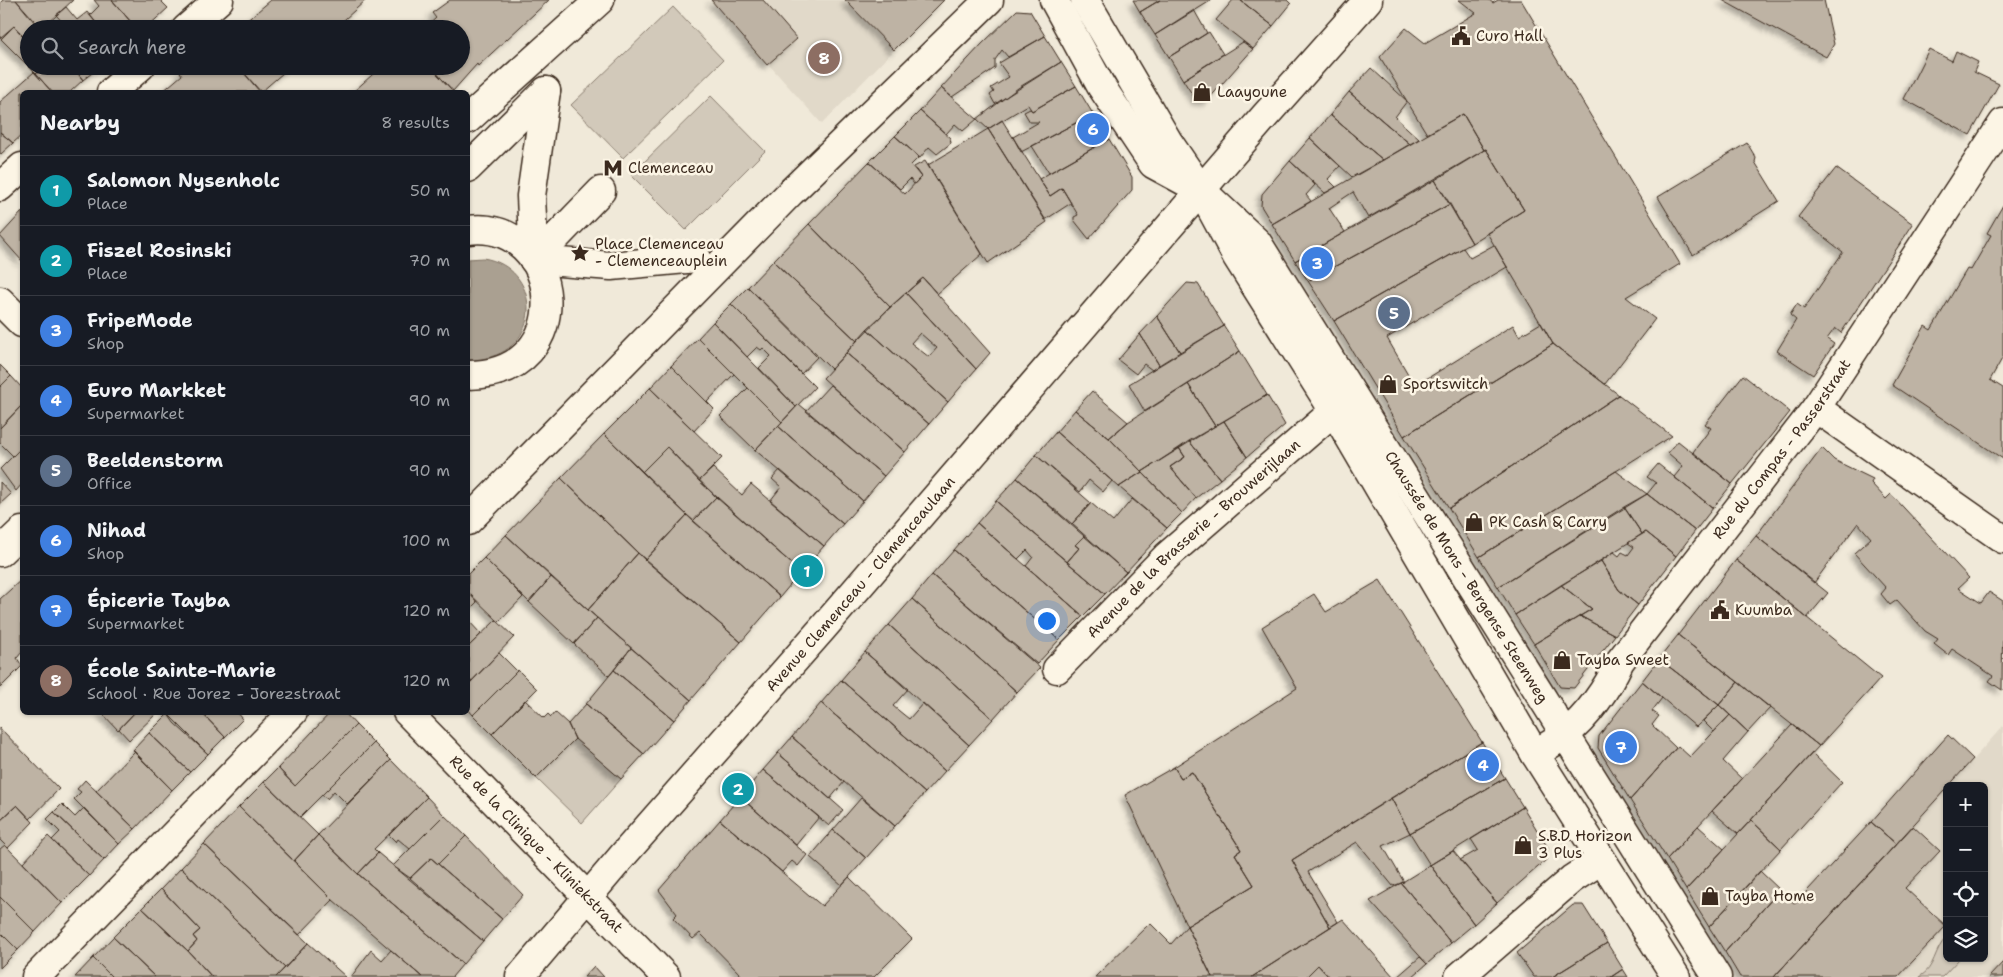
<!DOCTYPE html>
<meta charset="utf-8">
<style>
:root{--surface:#171b24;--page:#242831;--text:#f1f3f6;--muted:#9ea1a6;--line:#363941;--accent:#ea580c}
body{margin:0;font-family:"Shantell Sans",sans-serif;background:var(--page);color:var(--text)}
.controls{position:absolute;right:15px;bottom:15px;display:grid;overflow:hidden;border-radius:8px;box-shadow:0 1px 4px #0004}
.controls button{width:45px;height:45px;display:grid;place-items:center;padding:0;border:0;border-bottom:1px solid var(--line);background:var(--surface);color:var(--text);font:25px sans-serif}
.you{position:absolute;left:1046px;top:620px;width:18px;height:18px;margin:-12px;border:4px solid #fff;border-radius:50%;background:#1a73e8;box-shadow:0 0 0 8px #1a73e833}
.badge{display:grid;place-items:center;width:32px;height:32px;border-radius:50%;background:var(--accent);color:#fff;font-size:16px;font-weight:700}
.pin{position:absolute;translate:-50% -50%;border:2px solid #fff;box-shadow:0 1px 5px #0006}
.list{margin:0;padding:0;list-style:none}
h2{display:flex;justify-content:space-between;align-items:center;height:65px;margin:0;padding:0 20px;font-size:21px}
h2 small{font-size:16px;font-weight:400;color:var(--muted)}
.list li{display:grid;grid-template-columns:32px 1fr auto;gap:15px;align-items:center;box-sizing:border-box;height:70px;padding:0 20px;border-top:1px solid var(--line)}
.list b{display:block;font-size:19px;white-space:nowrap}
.list p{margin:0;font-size:16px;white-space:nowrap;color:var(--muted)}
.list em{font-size:16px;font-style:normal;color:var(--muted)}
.icon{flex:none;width:28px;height:28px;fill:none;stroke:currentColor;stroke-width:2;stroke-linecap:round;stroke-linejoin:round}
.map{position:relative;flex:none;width:2003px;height:977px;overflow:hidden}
.search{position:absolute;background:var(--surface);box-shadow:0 1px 4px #0004;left:20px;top:20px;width:450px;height:55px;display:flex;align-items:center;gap:12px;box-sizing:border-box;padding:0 18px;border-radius:28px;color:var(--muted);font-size:19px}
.panel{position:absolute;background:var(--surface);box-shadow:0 1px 4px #0004;left:20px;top:90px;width:450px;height:625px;border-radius:8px}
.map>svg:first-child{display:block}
.built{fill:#e1d9c9}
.green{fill:#d2c9ba;stroke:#867a6c}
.water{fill:#aaa091;stroke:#7e7163}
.building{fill:#beb3a4;stroke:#3b2a1e;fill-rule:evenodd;filter:url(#shadow)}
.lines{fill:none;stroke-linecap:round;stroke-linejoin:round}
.minor-casing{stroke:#3b2a1e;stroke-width:31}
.major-casing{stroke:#3b2a1e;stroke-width:31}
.minor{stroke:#fcf5e5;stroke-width:28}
.major{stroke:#fcf5e5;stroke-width:28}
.labels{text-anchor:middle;stroke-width:5;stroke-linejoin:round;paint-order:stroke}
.poi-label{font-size:15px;fill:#3b2a1e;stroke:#fcf5e5;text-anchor:start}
.street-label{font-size:15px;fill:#3b2a1e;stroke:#fcf5e5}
</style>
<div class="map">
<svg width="2003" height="977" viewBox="0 0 2003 977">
<defs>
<filter id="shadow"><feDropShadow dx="-4.5" dy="4.5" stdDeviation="2.5" flood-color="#0004"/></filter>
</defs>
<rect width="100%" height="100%" fill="#f0e9d9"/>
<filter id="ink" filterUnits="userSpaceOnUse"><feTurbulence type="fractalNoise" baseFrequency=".02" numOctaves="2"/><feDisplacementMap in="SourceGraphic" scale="10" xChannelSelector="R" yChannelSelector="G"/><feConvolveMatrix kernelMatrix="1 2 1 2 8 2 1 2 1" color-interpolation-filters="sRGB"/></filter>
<g filter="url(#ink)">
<path class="built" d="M711 0H845L894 50 822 124Z
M2003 726V977H1774L1947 788V958H1984V786H1949Z"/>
<path class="green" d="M673 7 723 60 623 158 571 105Z
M711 96 765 151 686 230 631 175Z
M575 739 621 779 582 823 536 778Z
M1947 937V958H1960L1942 977H1919C1936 968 1933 950 1947 937Z"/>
<path class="water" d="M483 258C541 267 544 346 486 358 480 360 474 361 468 360V259Z"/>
<path class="building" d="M3 0H16L40 29H29V43L14 26 0 38V3Z
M16 0H73L42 29Z
M94 0H112L137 29H101L90 15 99 6Z
M112 0H160L168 8 145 29H137Z
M271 0H366L334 29H237Z
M450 0H549L478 66 477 64 453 91 430 66H461V29H424L436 18 432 13Z
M711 0H763L797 39 767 65Z
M845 0H944L894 50Z
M1133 0H1160L1140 12Z
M1160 0H1212L1155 35 1140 12Z
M1233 0H1240L1273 26 1253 49 1216 20Z
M1240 0H1287L1291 4 1273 26Z
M1459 0H1489L1493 3 1498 0H1521L1680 264 1626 297 1655 319 1605 384 1553 344 1487 233 1524 210 1486 149 1484 150 1463 114 1427 134 1380 57 1406 28 1425 43 1476 13Z
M1722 0H1824L1834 44 1826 57Z
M66 7 77 20 87 12 101 29H69L56 15Z
M1017 10 1030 11 1045 36 1008 57 1002 50 995 60V68L952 97 941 88 982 44Z
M1194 10 1207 33 1169 57 1155 35Z
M48 22 54 29H42Z
M14 26 29 43V66H45L36 74 1 39Z
M1209 32 1223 54 1183 80 1169 57Z
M1045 36 1061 62 995 104 990 95 994 92 991 88 1009 77 999 63Z
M1243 42 1253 49 1207 101 1196 100 1183 80Z
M1929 49 1952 61 1956 51 1978 62 1974 72 1999 84 1970 135 1904 99Z
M1061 62 1076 86 1032 111 1028 105 988 129 977 119 1018 88Z
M45 66H72L83 80 70 92H52L36 74Z
M72 66H101L83 80Z
M187 66H238L260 92H162L182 75 180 72Z
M238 66H291L261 92Z
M382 66H430L453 91 353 92Z
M1371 68 1407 101 1395 117 1419 139 1410 144 1349 92Z
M34 72 52 92H22V135L13 143 0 132V102Z
M1076 86 1093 114 1021 152 1013 137 1039 122H1030L1024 112 1030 109 1032 111Z
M941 88 977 119 963 131 955 124 946 134 920 111Z
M1349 92 1385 123 1410 144 1383 160 1365 145 1330 115Z
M920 111 950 138 951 143 937 154 929 147 920 158 895 136Z
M1093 114 1109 139 1049 173 1032 146Z
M1463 114 1484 150 1368 218 1353 192 1329 208 1345 232 1295 261 1272 224Z
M1330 115 1365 145 1383 160 1352 177 1310 138Z
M1002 120 1050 196 1062 188 1071 203 1045 220 988 129Z
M988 129 1047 222 988 263 928 165Z
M0 132 13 143 1 154 0 153Z
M895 136 919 157 911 165 921 177 914 184 910 179 900 189 869 162Z
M1310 138 1340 166 1328 179 1336 187 1325 193 1290 161Z
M1109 139 1132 177V190L1089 239 1074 220V217L1078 215 1062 188 1050 196 1039 179Z
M1747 143 1756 158 1755 162 1779 201 1693 255 1658 197Z
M1486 149 1524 210 1472 243 1435 180Z
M925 161 982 254 937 294 923 278 890 307 809 224 869 162 905 194 921 177 914 167Z
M1290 161 1315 185 1306 195 1311 201 1272 224 1261 206 1262 194Z
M1836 168 1913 224 1841 333 1835 328 1827 339 1834 344 1813 375 1777 351 1796 320 1790 315 1797 304 1804 309 1843 252 1798 217Z
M1435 180 1450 204 1308 281 1295 261Z
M1450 204 1472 243 1334 321 1308 281Z
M2003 205V357L1990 380 2003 388V459L1892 385 1925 326 1931 330 1967 269 1971 270 1991 235 1987 233Z
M22 212V261L0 236Z
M809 224 890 307 857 341 773 261Z
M1494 245 1507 267 1387 338 1415 386 1513 325 1519 336 1541 323 1553 344 1404 436 1334 321 1463 248 1470 258Z
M773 261 857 341 831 369 748 287Z
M923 278 990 353 976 369 906 293Z
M1187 283 1198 284 1224 326 1180 352 1157 316Z
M748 287 817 357 801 374 731 304Z
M906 293 976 369 948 402 867 329ZM920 333 937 348 929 357 911 343Z
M731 304 815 387 796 407 759 368 771 356 763 348 761 350 757 347 747 357 713 322Z
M1157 316 1180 352 1159 365 1140 334Z
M713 322 796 407 782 422 698 338Z
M1224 326 1240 351 1145 412 1129 384Z
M867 329 948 402 929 424 846 353Z
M1140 334 1159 365 1152 370 1144 364 1136 374 1118 360Z
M698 338 734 374 707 402 671 366Z
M1553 344 1619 395 1449 508 1404 436Z
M1240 351 1267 395 1215 426 1188 384Z
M846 353 929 424 905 452 823 378Z
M0 365 11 376 0 387Z
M671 366 714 409 694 431 650 388Z
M1743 375 1790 412 1732 484 1693 452 1711 428 1705 424Z
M11 376 22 388V405L0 428V387Z
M1188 384 1215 426 1142 472 1109 438 1128 422Z
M830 385 905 452 884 476 806 411Z
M650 388 722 458 699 481 667 447 642 472 604 434Z
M748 388 782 422 755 450 720 416Z
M1092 391 1128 422 1109 438 1075 410Z
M1267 395 1285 425 1247 457 1224 421Z
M1619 395 1672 436 1479 557 1449 508Z
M799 404 884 476 863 501 778 426Z
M22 405V447L13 456 0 443V428Z
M1075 410 1109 438 1142 472 1119 487 1056 432Z
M1224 421 1247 457 1220 479 1189 441Z
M778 426 863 501 843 524 755 450Z
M1056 432 1112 481 1103 492 1089 480 1080 492 1036 455Z
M604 434 687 515 645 560 561 478Z
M1189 441 1220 479 1196 498 1170 467 1185 457 1179 448Z
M1678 441 1732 484 1713 508 1674 477 1683 466 1668 453Z
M22 447V484L16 491 0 469Z
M667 447 716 497 693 521 642 472Z
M1179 448 1185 457 1170 467 1196 498 1182 513 1142 472Z
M1822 448 1834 460 1873 479 1871 483 1886 499 1891 494 1969 578 1958 588 1981 603 1989 592 2003 601 2002 690 1989 681 1993 676 1952 649 1948 655 1934 644 1938 639 1925 631 1897 600 1890 605 1881 594 1886 588 1854 553 1871 538 1858 523 1814 583 1756 536Z
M1036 455 1091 503 1072 524 1017 478Z
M1658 464 1713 508 1695 531 1647 494 1656 483 1647 477Z
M713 468 742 495 751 484 824 546 801 572 699 481Z
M780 470 843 524 824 546 770 501 781 487 772 479Z
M1616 471 1647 494 1498 587 1479 557Z
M1142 472 1182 513 1167 528 1119 487Z
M561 478 638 553 588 610 506 535Z
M1017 478 1084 536 1075 545 1079 548 1067 562 996 501Z
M0 482 11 494 0 504Z
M1647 494 1695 531 1676 556 1646 532 1642 534 1624 507Z
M716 497 801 572 780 597 693 521Z
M1132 499 1167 528 1126 572 1072 524 1091 503 1113 522Z
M996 501 1105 594 1083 616 1026 566 1033 557 1027 550 1018 559 977 523Z
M1624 507 1642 534 1515 615 1498 587Z
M687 515 780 597 741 642 645 560Z
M977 523 1083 616 1059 640 954 550Z
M1646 532 1676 556 1638 605 1619 590 1601 561 1614 552 1619 556 1622 552 1628 555 1634 547 1628 543Z
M506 535 551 577 529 602 484 558Z
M1084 536 1126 572 1105 594 1067 562 1079 548 1075 545Z
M1756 536 1828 593 1807 618 1736 560Z
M954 550 1059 640 1037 664 932 575Z
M638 553 741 642 691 700 588 610Z
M484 558 523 597 499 622 468 592V574Z
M1736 560 1881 678 1819 746 1678 635Z
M1601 561 1619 590 1638 605 1615 635 1580 616 1592 609 1561 585Z
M932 575 1040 668 1017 692 912 599Z
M551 577 597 618 574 644 529 602Z
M22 579V652L17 658 22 666 0 688V599Z
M1380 580 1482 742 1292 860 1330 927 1252 977H1212L1187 926 1254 885 1235 854 1241 850 1192 772 1181 778 1174 767 1297 688 1262 627 1314 594 1326 612Z
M1561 585 1592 609 1534 644 1515 615Z
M468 592 477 602 468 611Z
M912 599 1017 692 993 719 889 625Z
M1580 616 1615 635 1574 688 1560 687 1534 644Z
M597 618 631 648 609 676 574 644Z
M468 620 481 634 468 647Z
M496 620 514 637 468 685V647Z
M889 625 993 719 969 745 865 652Z
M1678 635 1738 682 1719 705 1659 659Z
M631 648 691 700 674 720 614 670Z
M865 652 908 689 893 706 909 719 923 703 969 745 945 771 841 680Z
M499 653 517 671 473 715 468 709V685Z
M1659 659 1719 705 1696 727 1642 681Z
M518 670 537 689 492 734 473 715Z
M614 670 674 720 644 754 586 704Z
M841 680 945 771 925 793 821 703Z
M1642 681 1662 698 1652 711 1659 716 1652 725 1676 748 1630 800 1598 748 1599 736Z
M1738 682 1770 708 1748 732 1719 705Z
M525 700 544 718 548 714 551 717 555 712 568 724 575 739 536 778 492 734Z
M821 703 925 793 895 826 792 737Z
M586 704 644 754 621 779 575 739 568 724Z
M1719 705 1730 715 1714 732 1703 721Z
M101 712H135L118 730Z
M135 712H158L129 740 119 729Z
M169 712H201L225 737 208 754 174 723 168 714Z
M201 712H237L243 719 225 737Z
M331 712H344L356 725 295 786 278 768Z
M168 714 208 754 190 772 149 733Z
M1730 715 1748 732 1723 761 1742 779 1667 859 1630 800 1678 746 1690 757Z
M356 725 374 743 300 817 264 782 278 768 295 786Z
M1792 725 1819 746 1738 834 1712 811Z
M0 728 59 789 30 819 17 805 0 821Z
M149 733 190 772 172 790 133 750Z
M1948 735 1973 759 1896 844 1871 822Z
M792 737 844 782 830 799 778 753Z
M1482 742 1505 778 1410 833 1391 798Z
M374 743 391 760 347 804 334 791 327 799 322 795Z
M134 752 172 790 135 829 96 791Z
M778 753 843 810 829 826 763 770Z
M1812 753 1842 782 1781 849 1751 820Z
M391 760 427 797 374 849 378 853 358 874 318 835Z
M1174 767 1181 778 1192 772 1241 850 1235 854 1254 885 1187 926 1125 795Z
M763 770 819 817 796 845 740 797Z
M1505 778 1523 807 1430 865 1410 833Z
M85 780 135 829 119 844 74 799 81 792 77 789Z
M264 782 318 835 294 861 239 807Z
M427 797 444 815 410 849 398 839 396 842 389 835Z
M740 797 807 855 798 866 792 861 782 872 720 820Z
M861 798 895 826 866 858 833 830Z
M1391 798 1410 833 1383 846 1404 882 1393 886 1357 842 1308 872 1338 922 1330 927 1292 860Z
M62 804 75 817 84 808 119 844 104 860 54 812Z
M17 805 33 822 8 848 0 840V821Z
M239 807 333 900 299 935 204 844Z
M1523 807 1548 848 1546 860 1497 903 1460 860 1478 850 1471 839Z
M54 812 104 860 89 876 52 840 60 832 47 819Z
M444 815 466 836 438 864 431 858 410 878 393 866Z
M720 820 822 906 849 877 912 939 874 977H743L700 933 693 939 673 918 677 914 659 890Z
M1751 820 1781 849 1709 927 1686 890Z
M1871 822 1896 844 1774 977H1740L1725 952 1780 890 1795 904Z
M1698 826 1724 849 1686 890 1667 859Z
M1913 826 1940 851 1905 888 1946 926 1898 977H1774Z
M833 830 866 858 842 885 810 857Z
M318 835 358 874 463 964 452 977H422L333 900 294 861Z
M48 836 89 876 62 903 23 863Z
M466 836 523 895 502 919 438 864Z
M204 844 308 943 285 968 181 868Z
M5 845 62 903 35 932 0 897V849Z
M1453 851 1497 903 1474 924 1430 865Z
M378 853 483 941 463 964 358 874Z
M431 858 502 919 483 941 410 878Z
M1430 865 1474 924 1451 943 1401 883Z
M181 868 285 968 276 977H212L188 951 197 941 193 936 200 930 161 889Z
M1760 871 1780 890 1725 952 1709 927Z
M1401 883 1451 943 1427 964 1370 901Z
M161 889 200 930 193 936 197 941 188 951 142 908Z
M0 897 35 932 18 950 0 932Z
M1573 905H1583L1607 943 1552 977H1534L1517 953Z
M142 908 188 951 212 977H155L113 937Z
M1343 919 1394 977H1329L1318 965 1306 977H1252Z
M1150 923 1171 944 1187 926 1212 977H1095Z
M0 932 18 950 0 968Z
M113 937 155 977H112L93 958Z
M308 943 346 977H276Z
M1607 943 1623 969 1611 977H1552Z
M371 950 382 960 391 950 422 977H351Z
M1420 957 1427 964 1412 977H1397Z
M93 958 112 977H75Z
M2003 962V977H1989Z
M1318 965 1329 977H1306Z
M594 966 604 977H584Z
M1623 969 1628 977H1611Z"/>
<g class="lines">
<g class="minor-casing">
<g id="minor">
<path id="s1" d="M1054 0 1101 86 1153 164 1201 190 1257 242 1717 977"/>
<path d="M186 29 219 0"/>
<path d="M546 91 531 196 534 260 601 191"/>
<path d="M111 92 141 66"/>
<path d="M468 119 600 0"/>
<path d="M468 168 546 91"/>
<path d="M0 187 22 167"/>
<path d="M468 230C563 218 582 375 468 375"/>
<path d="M534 260 611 266 697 258"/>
<path d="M0 301 22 323"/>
<path d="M1816 408 2003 539"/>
<path d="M468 521 791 192 989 0"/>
<path d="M0 552 22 531"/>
<path id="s2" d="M1057 669 1167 556 1334 411"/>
<path id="s3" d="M407 712 666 977"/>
<path id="s4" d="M1535 754C1545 747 1555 742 1564 735 1588 717 1608 687 1620 661L1816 408 2003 123"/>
<path d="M36 977 293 712"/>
<path id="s5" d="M520 977 625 853 823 628 1264 117 1368 0"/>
<path d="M1459 977 1572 879 1601 860"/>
</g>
</g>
<g class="major-casing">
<path id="major" d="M1085 0 1169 143 1201 190 1237 257 1334 411 1535 754 1676 977"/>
</g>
<use href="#minor" class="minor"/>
<use href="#major" class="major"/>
</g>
</g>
<defs>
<g id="civic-bare" transform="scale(1.5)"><path d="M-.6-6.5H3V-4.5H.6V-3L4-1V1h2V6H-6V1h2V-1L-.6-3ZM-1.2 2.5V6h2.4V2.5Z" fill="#3b2a1e" stroke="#fcf5e5" stroke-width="2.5" paint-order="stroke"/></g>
<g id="shop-bare" transform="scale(1.5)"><path d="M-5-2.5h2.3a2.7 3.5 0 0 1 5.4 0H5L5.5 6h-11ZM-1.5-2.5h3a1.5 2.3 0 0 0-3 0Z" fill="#3b2a1e" stroke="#fcf5e5" stroke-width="2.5" paint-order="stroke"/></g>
<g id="metro-bare" transform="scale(1.5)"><path d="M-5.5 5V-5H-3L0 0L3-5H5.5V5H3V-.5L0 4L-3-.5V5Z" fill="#3b2a1e" stroke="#fcf5e5" stroke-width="2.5" paint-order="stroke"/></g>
<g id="sight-bare" transform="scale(1.5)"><path d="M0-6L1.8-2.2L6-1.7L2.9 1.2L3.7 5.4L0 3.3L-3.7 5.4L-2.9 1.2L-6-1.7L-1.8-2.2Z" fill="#3b2a1e" stroke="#fcf5e5" stroke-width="2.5" paint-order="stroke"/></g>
</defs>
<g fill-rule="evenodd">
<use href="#civic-bare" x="1461" y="36"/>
<use href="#shop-bare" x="1202" y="92"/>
<use href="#metro-bare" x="613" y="168"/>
<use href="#sight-bare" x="580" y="253"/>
<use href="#shop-bare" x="1388" y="384"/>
<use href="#shop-bare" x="1474" y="522"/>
<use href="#civic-bare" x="1720" y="610"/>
<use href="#shop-bare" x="1562" y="660"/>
<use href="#shop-bare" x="1523" y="845"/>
<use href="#shop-bare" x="1710" y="896"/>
</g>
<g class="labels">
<g class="poi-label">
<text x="1476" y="41">Curo Hall</text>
<text x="1217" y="97">Laayoune</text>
<text x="628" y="173">Clemenceau</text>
<text x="595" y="249">Place Clemenceau<tspan x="595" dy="17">- Clemenceauplein</tspan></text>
<text x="1403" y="389">Sportswitch</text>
<text x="1489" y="527">PK Cash &amp; Carry</text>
<text x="1735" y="615">Kuumba</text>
<text x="1577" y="665">Tayba Sweet</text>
<text x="1538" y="841">S.B.D Horizon<tspan x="1538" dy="17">3 Plus</tspan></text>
<text x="1725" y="901">Tayba Home</text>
</g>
<g class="street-label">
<text dy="5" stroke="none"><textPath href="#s4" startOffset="395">Rue du Compas - Passerstraat</textPath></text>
<text dy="5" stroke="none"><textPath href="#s2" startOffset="189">Avenue de la Brasserie - Brouwerijlaan</textPath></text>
<text dy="5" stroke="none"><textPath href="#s1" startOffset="718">Chaussée de Mons - Bergense Steenweg</textPath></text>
<text dy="5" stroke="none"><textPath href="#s5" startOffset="520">Avenue Clemenceau - Clemenceaulaan</textPath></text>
<text dy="5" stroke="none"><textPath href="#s3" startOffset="185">Rue de la Clinique - Kliniekstraat</textPath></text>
</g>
</g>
</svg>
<div class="controls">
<button>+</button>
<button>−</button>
<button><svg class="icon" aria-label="locate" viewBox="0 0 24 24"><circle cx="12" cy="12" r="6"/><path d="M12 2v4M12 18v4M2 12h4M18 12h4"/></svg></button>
<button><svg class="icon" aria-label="layers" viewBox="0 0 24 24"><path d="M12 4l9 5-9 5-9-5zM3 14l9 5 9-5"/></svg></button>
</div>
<div class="you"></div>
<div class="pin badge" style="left:807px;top:571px;background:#0f9aa8">1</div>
<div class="pin badge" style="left:738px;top:789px;background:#0f9aa8">2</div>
<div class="pin badge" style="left:1317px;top:263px;background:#3f7fe0">3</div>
<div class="pin badge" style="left:1483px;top:765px;background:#3f7fe0">4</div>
<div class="pin badge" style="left:1394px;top:313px;background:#5c6f8a">5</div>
<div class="pin badge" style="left:1093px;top:129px;background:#3f7fe0">6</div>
<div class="pin badge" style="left:1621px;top:747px;background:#3f7fe0">7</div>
<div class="pin badge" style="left:824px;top:58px;background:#8d6e63">8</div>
<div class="search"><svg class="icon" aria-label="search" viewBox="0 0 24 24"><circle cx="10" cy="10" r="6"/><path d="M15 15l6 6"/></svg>Search here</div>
<section class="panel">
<h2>Nearby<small>8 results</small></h2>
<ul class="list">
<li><span class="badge" style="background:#0f9aa8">1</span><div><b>Salomon Nysenholc</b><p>Place</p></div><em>50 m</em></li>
<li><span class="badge" style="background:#0f9aa8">2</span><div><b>Fiszel Rosinski</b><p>Place</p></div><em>70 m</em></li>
<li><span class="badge" style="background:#3f7fe0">3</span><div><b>FripeMode</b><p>Shop</p></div><em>90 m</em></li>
<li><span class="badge" style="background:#3f7fe0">4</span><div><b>Euro Markket</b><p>Supermarket</p></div><em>90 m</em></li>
<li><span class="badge" style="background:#5c6f8a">5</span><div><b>Beeldenstorm</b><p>Office</p></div><em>90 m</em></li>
<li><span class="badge" style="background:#3f7fe0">6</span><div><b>Nihad</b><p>Shop</p></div><em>100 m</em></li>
<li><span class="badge" style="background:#3f7fe0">7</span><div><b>Épicerie Tayba</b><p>Supermarket</p></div><em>120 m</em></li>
<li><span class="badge" style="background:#8d6e63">8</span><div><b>École Sainte-Marie</b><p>School · Rue Jorez - Jorezstraat</p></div><em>120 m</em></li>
</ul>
</section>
</div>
